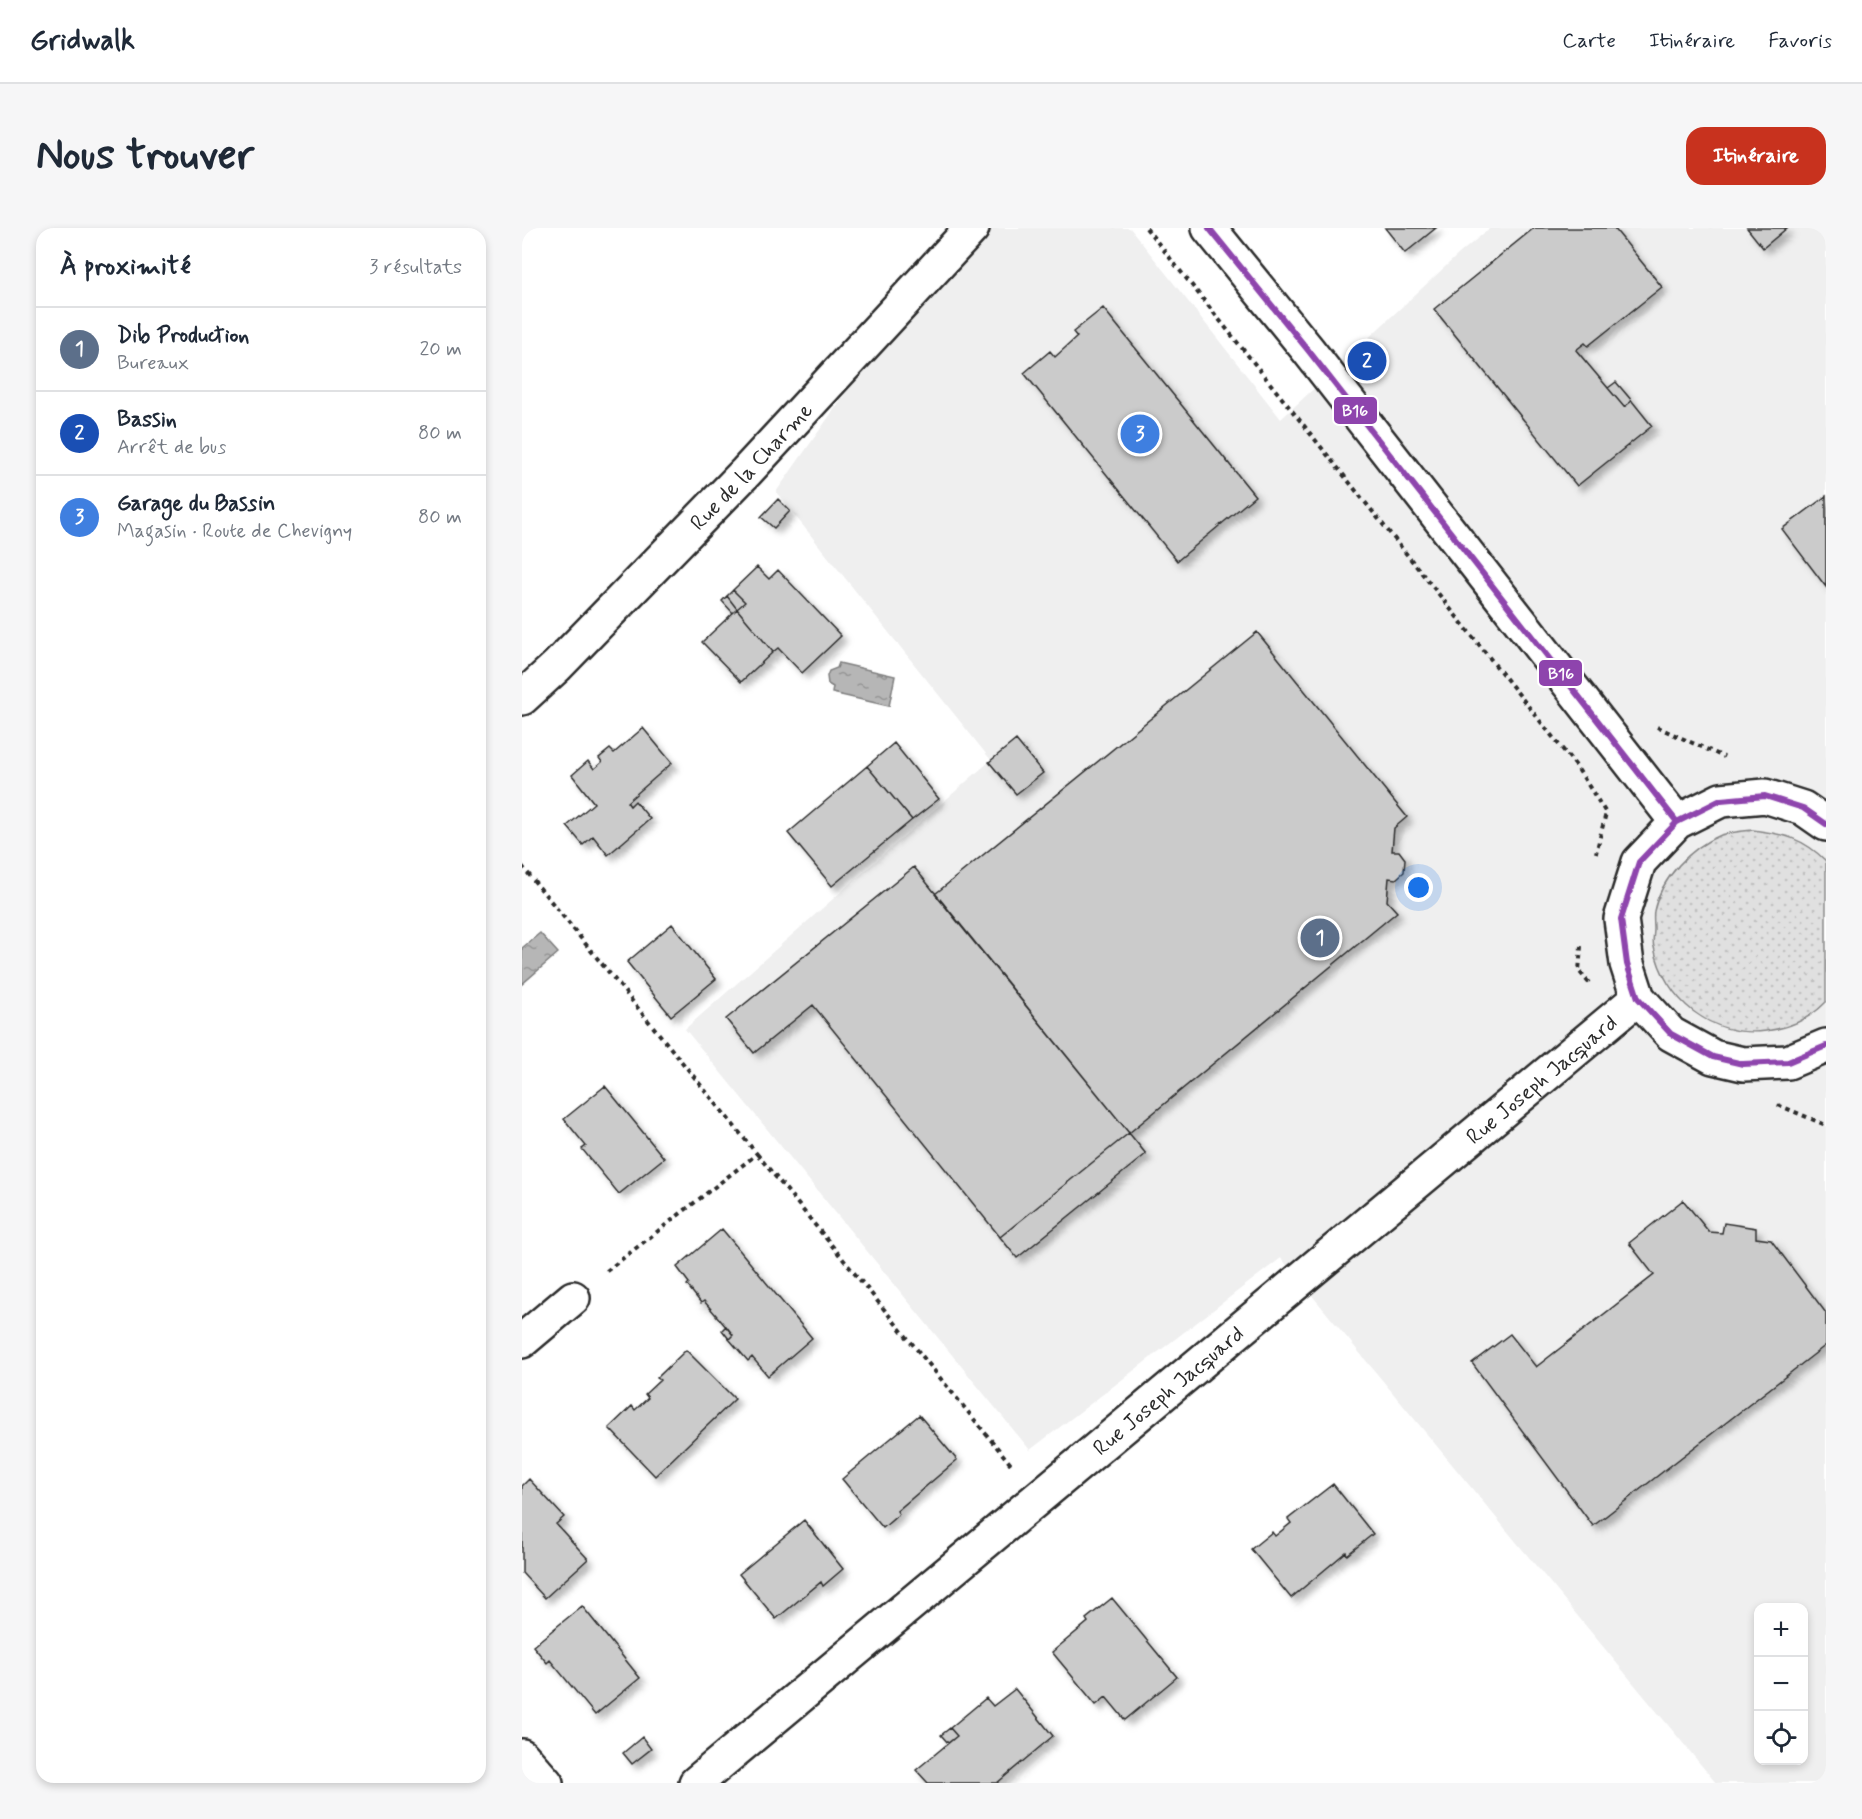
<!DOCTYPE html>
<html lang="fr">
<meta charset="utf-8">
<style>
:root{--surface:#fff;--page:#f6f6f7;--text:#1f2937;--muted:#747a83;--line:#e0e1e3;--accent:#c8321e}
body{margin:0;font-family:Mynerve,sans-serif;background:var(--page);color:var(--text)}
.controls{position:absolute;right:18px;bottom:18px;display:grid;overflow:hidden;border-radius:12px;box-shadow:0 3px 9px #0003}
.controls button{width:54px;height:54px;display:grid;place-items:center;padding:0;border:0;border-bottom:2px solid var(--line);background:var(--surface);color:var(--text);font:30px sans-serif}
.you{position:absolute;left:897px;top:660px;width:21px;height:21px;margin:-15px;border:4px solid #fff;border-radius:50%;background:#1a73e8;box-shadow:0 0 0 9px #1a73e833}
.badge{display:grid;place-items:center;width:39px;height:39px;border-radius:50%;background:var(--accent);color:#fff;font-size:20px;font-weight:700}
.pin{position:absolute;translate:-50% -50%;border:3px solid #fff;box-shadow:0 2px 6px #0006}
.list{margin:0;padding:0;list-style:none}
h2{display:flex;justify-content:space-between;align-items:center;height:78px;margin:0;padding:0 24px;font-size:26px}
h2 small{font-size:20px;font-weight:400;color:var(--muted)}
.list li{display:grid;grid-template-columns:39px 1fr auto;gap:18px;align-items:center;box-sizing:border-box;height:84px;padding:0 24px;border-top:2px solid var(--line)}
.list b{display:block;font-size:22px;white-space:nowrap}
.list p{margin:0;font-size:20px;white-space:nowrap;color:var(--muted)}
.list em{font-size:20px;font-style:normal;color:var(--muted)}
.icon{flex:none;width:33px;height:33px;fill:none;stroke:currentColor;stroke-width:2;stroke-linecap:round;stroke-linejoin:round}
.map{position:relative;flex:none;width:1304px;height:1555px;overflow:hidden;border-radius:18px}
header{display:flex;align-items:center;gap:36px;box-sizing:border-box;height:84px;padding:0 30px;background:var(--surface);border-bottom:2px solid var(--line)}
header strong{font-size:28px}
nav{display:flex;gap:33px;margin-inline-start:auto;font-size:21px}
.intro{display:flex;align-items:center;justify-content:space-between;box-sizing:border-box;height:144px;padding:0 36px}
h1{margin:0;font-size:42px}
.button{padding:15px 27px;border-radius:18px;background:var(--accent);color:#fff;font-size:21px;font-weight:700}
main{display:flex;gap:36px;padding:0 36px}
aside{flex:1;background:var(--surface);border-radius:18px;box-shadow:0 3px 9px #0003}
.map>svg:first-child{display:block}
.built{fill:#efefef;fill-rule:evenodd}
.grass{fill:url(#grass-dots);stroke:#868686;stroke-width:1.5}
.water{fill:url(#water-ripples);stroke:#7e7e7e;stroke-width:1.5}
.building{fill:#cbcbcb;stroke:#2b2b2b;stroke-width:1.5;filter:url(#shadow)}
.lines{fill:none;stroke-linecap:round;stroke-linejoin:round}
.minor-casing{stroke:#2b2b2b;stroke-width:38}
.tertiary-casing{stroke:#2b2b2b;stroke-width:38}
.path{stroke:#2b2b2b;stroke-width:4;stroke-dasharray:4.5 4.5;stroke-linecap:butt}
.minor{stroke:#fff;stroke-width:33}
.tertiary{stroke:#fff;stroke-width:33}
.bus-1-casing{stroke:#fff;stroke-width:10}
.bus-1{stroke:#8e44ad;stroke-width:6}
.labels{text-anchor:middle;stroke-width:5;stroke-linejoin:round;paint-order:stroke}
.street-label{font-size:22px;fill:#2b2b2b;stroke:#fff}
.line-badge{stroke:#fff;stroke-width:2}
.badge-label{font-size:16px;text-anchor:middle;font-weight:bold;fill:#fff}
</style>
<header>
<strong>Gridwalk</strong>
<nav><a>Carte</a><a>Itinéraire</a><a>Favoris</a></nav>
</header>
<div class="intro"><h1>Nous trouver</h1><a class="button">Itinéraire</a></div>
<main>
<aside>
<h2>À proximité<small>3 résultats</small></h2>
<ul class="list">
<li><span class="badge" style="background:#5c6f8a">1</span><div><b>Dib Production</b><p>Bureaux</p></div><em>20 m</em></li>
<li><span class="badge" style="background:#1a4fb4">2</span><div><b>Bassin</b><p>Arrêt de bus</p></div><em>80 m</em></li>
<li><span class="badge" style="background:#3f7fe0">3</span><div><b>Garage du Bassin</b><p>Magasin · Route de Chevigny</p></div><em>80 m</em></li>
</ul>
</aside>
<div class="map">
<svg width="1304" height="1555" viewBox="0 0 1304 1555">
<defs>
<pattern id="grass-dots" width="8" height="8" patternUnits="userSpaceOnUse" patternTransform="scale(1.5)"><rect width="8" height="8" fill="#e0e0e0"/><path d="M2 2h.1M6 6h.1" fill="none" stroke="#c0c0c0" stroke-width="1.8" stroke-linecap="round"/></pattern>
<pattern id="water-ripples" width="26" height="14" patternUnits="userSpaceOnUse" patternTransform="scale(1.5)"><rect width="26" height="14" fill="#b6b6b6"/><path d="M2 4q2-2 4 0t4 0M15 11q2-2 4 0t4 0" fill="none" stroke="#949494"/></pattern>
<filter id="shadow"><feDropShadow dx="5.5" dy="5.5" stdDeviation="3" flood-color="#0004"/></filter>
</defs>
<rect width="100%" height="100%" fill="#fff"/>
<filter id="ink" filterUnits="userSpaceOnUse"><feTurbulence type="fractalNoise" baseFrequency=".0167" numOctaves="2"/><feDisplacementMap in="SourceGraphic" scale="12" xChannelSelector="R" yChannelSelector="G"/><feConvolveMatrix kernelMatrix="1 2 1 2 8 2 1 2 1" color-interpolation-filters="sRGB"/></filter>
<g filter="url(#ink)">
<path class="built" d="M440 0H608L759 191 938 25 968 0H1304V1555H1194L759 1030 508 1222 163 801 469 532 254 264ZM1236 1380H1282V1532H1236Z"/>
<path class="grass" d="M1231 602C1262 606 1281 610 1304 633V774C1288 791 1267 800 1244 803 1190 810 1142 772 1132 719 1130 714 1132 707 1132 701 1132 695 1131 689 1132 683 1139 650 1169 619 1199 607 1209 604 1221 603 1231 602Z"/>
<path class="water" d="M317 435 373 448 367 478 310 465 311 459 306 456 305 448 307 443 315 440Z
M18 705 36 725 0 756V720Z"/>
<path class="building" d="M863 0H914L883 25Z
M1012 0H1092L1140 59 1066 118 1063 115 1054 122 1102 179 1110 173 1130 198 1055 258 912 81Z
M1225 0H1265L1241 20Z
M581 80 733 268 655 333 502 145 528 123 533 129 555 109 551 104Z
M1094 154 1110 173 1102 179 1086 160Z
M1304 268V359L1260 301Z
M256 271 268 283 252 300 239 289Z
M235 339 247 351 256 342 319 408 280 445 256 420 251 424 215 381 223 374 211 362Z
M211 362 223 374 215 381 205 368Z
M205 368 215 381 211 385 200 373Z
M215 381 251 424 219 454 180 414Z
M735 404 885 589 872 600 870 623H877L883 631 882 644 874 651 867 650 865 673 875 684 607 905 413 666Z
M121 500 150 535 105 574 108 578 113 573 128 591 86 627 71 608 61 617 45 598 72 575 50 547 66 533 72 541 80 534 77 530 88 521 92 525Z
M494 512 521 545 494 566 467 534Z
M372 515 417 571 390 592 345 538Z
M345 538 390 592 310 658 266 605Z
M392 639 607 905 478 1009 291 777 232 825 204 791Z
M150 696 194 751 149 788 105 734Z
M83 858 142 930 97 966 60 921 64 918 42 891Z
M607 905 624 926 495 1030 478 1009Z
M1161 972 1187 1004 1200 1005 1202 995 1234 1000V1010L1249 1012 1304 1085V1117L1071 1298 950 1135 988 1106 1014 1139 1132 1047 1107 1015Z
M200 1001 290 1110 246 1148 230 1129 226 1133 207 1111 211 1107 182 1073 179 1075 165 1057 167 1055 155 1039Z
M204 1098 211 1107 207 1111 200 1102Z
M164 1122 213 1171 133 1248 87 1200 110 1178 113 1182 126 1170 123 1166 138 1152 135 1150Z
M397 1187 435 1232 375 1283 377 1286 361 1300 320 1251Z
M7 1251 42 1289 34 1296 66 1331 23 1370 0 1345V1258Z
M811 1256 851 1306 825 1327 824 1324 769 1370 729 1321 750 1304 753 1308 769 1295 766 1291Z
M282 1292 321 1341 301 1358 299 1354 254 1391 217 1346Z
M590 1370 655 1449 603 1492 584 1469 574 1477 530 1424 566 1394 564 1391Z
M60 1378 118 1450 73 1487 28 1432 25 1435 11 1418Z
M493 1461 531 1508 475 1555H406L394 1542 435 1508 428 1500 464 1470 471 1478Z
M428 1500 435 1508 426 1515 419 1507Z
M120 1509 129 1521 110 1536 101 1525Z"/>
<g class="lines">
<g class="minor-casing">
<g id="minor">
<path id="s1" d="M0 470 35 438 224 244 450 0"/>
<path d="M0 1113 51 1070"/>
<path d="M0 1528 24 1555"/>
<path id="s2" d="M174 1555 1116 770"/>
</g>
</g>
<g class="tertiary-casing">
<path id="tertiary" d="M687 0 786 122 1155 594
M1304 596 1281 580 1243 568 1199 572 1155 594 1117 634 1099 691 1105 736 1116 770 1149 806 1191 829 1221 836 1266 834 1304 818"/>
</g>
<path class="path" d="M624 0 1054 538 1084 585 1074 625
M1135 499 1202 529
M0 638 235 926 82 1045
M1059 718 1057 743 1067 755
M1256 877 1304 897
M235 926 491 1239"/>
<use href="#minor" class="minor"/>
<use href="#tertiary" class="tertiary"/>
<g class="bus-1-casing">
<path id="bus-1" d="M687 0 786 122 1155 594
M1304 596 1281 580 1243 568 1199 572 1155 594 1117 634 1099 691 1105 736 1116 770 1149 806 1191 829 1221 836 1266 834 1304 818"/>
</g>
<use href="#bus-1" class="bus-1"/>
</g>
</g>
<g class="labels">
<g class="street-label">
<text dy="8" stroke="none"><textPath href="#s1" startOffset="326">Rue de la Charme</textPath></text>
<text dy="8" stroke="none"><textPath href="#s2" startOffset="1100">Rue Joseph Jacquard</textPath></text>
<text dy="8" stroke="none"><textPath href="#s2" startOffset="614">Rue Joseph Jacquard</textPath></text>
</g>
</g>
<g class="line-badge">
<rect x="811" y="168" width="45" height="29" rx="6" fill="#8e44ad"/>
<rect x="1016" y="431" width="45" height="28" rx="6" fill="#8e44ad"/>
</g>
<g class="badge-label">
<text x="833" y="188">B16</text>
<text x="1039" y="451">B16</text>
</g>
</svg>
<div class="controls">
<button>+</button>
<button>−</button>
<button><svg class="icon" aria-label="locate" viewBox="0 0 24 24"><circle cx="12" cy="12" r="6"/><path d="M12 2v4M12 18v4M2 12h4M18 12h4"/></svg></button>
</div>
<div class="you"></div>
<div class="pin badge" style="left:798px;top:710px;background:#5c6f8a">1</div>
<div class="pin badge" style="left:845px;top:133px;background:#1a4fb4">2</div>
<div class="pin badge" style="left:618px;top:206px;background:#3f7fe0">3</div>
</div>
</main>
